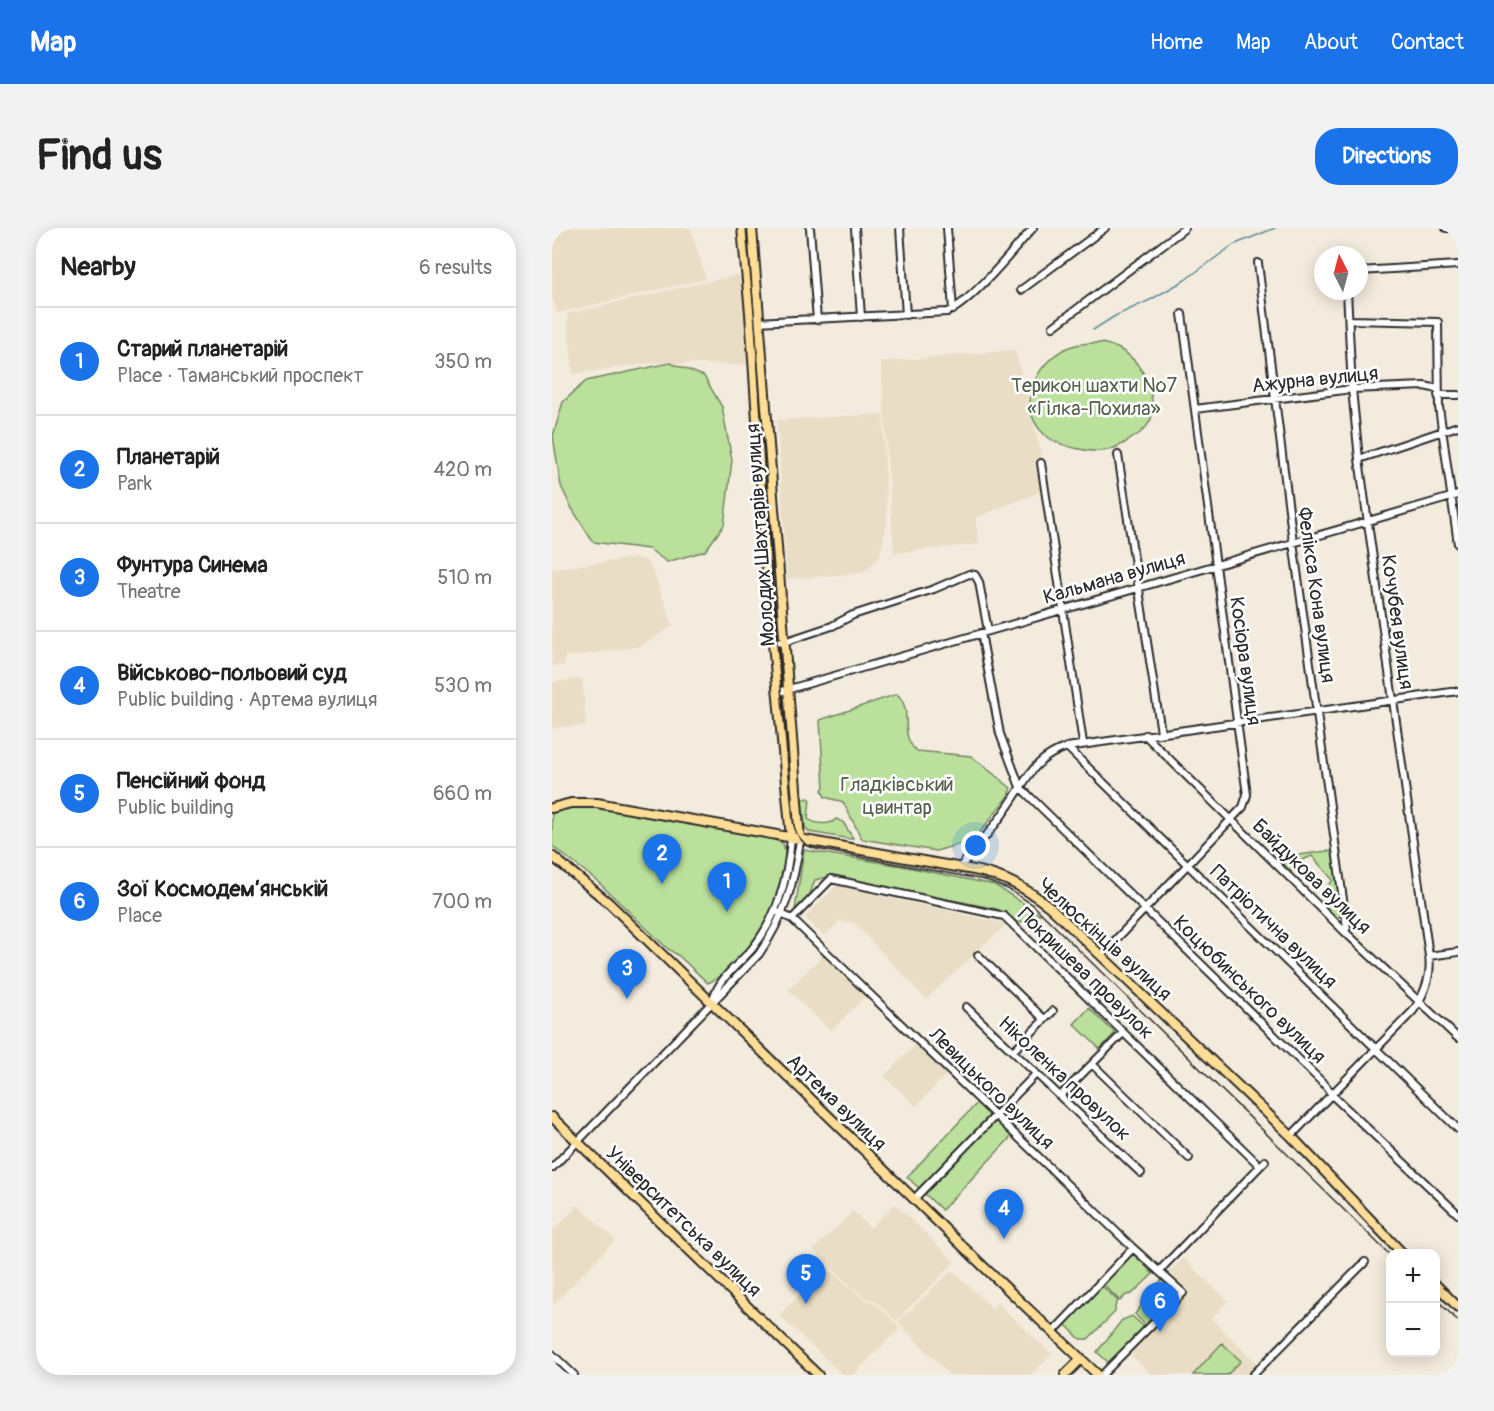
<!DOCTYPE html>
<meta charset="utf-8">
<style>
:root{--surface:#fff;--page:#f2f2f2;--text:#222;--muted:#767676;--line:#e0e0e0;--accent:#1a73e8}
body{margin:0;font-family:Pangolin,sans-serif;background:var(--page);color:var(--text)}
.controls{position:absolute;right:18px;bottom:18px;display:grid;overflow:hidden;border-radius:12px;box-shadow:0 3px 15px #0003}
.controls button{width:54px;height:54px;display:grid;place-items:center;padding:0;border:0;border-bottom:2px solid var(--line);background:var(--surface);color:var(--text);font:30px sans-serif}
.compass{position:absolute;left:762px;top:18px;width:54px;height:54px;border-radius:50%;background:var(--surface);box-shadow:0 3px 15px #0003;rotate:354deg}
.you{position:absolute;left:424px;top:618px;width:21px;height:21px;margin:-15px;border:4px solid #fff;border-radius:50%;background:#1a73e8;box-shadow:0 0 0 9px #1a73e833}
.badge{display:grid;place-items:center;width:39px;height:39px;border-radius:50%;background:var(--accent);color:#fff;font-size:20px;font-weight:700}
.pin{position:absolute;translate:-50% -50px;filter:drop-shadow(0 2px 3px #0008)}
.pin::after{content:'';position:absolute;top:32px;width:21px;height:18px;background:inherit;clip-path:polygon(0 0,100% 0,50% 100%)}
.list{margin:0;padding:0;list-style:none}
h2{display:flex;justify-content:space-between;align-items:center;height:78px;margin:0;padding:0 24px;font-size:26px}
h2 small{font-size:20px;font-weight:400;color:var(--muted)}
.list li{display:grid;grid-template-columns:39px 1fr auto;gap:18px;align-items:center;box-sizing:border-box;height:108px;padding:0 24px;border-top:2px solid var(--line)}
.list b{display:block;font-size:22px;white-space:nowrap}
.list p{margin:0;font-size:20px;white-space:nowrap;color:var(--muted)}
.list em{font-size:20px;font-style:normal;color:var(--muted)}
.map{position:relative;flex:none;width:906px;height:1147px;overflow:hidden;border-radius:24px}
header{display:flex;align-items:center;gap:36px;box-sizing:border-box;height:84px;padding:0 30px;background:var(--accent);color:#fff}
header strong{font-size:28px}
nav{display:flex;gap:33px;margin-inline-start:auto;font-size:21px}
.intro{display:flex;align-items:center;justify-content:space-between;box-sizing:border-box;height:144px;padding:0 36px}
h1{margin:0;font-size:42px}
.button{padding:15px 27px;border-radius:24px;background:var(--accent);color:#fff;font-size:21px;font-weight:700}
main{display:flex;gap:36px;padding:0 36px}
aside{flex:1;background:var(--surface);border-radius:24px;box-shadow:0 3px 15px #0003}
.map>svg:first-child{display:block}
.built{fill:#eaddc5}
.green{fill:#bae09b;stroke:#728663;stroke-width:1.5}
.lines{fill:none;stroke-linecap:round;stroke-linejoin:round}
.stream{stroke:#5f8e98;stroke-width:1.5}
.minor-casing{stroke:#2b2b2b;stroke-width:10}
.major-casing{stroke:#2b2b2b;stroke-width:12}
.minor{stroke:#fff;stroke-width:6}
.major{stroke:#fedd96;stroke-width:8}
.tram{stroke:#2b2b2b;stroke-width:1.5}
.labels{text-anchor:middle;stroke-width:5;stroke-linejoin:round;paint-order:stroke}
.street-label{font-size:20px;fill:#2b2b2b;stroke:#fff}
.park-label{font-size:20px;fill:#56614d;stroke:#fff}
</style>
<header>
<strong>Map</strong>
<nav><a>Home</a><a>Map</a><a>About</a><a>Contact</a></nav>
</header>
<div class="intro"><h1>Find us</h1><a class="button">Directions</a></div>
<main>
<aside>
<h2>Nearby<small>6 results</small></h2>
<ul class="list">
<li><span class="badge">1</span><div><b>Старий планетарій</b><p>Place · Таманський проспект</p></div><em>350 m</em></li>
<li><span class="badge">2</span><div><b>Планетарій</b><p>Park</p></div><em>420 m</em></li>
<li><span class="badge">3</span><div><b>Фунтура Синема</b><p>Theatre</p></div><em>510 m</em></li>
<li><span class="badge">4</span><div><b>Військово-польовий суд</b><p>Public building · Артема вулиця</p></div><em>530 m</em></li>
<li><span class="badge">5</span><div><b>Пенсійний фонд</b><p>Public building</p></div><em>660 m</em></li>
<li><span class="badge">6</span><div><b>Зої Космодем’янській</b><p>Place</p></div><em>700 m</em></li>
</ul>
</aside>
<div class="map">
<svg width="906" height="1147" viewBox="0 0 906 1147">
<rect width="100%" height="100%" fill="#f3ebdd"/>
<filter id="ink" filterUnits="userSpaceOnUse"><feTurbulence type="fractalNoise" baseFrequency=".0167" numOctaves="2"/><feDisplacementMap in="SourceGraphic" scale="12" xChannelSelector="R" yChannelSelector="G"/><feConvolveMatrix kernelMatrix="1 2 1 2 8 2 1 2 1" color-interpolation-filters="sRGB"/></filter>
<g filter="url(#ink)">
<path class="built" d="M0 0H139L154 51 5 85 0 68Z
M184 47 192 53 198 131 195 137 100 135 21 146 15 86Z
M463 122 498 260 423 290 427 316 342 325 329 134Z
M331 186 335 296 327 330 311 345 235 351 225 192Z
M83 330 94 332 102 346 121 398 89 418 26 428H13L12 437 0 438V341Z
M30 450 34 497 0 500V454Z
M284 658 455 696 374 771 302 695 288 693 272 708 253 689Z
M272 726 314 767 279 803 236 762Z
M364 816 395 846 364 878 332 848Z
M343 976 403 1034 344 1093 323 1073 311 1069 261 1022 301 983 318 1000Z
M26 977 63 1012 1 1077 0 1004Z
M631 1030 676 1073 659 1091 707 1137 697 1147H600L577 1125 637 1064 617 1044Z
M275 1039 310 1070 324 1076 348 1100 301 1147H291L227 1087Z
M400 1042 440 1080 445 1075 500 1126 479 1147H398L346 1094Z"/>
<path class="green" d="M549 115C576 119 594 140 599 167 601 176 602 185 598 193 593 203 584 208 574 214 558 224 546 225 527 221 517 219 506 216 497 210 461 184 481 134 517 119 528 115 538 115 549 115Z
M118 135 152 148 170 179 180 232 172 297 153 323 115 334 97 321 41 314 19 279 9 258 1 208 11 174 34 153Z
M345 466C363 483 345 507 365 523L419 528 459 560 456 568 422 612 384 623 310 611 291 574 273 569 270 562 272 559 268 492Z
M256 570 258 571 256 591C263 596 278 598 284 591L291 594 301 610 299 611 257 604 253 599 250 572Z
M12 578H35L219 611 231 615C244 657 195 739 156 755L127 728 116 721 44 652 0 618V582Z
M252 622 350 638 443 657 488 686 467 695 445 681 280 648 263 652 255 674 243 682Z
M775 623 779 624 781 627 790 683 787 689H784L769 674 778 665 774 660 781 652 760 628 745 634 748 638 739 644 729 633 733 629Z
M537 780 563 805 548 821 522 796Z
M426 874 439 886 368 961 355 949Z
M444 891 461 907 390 982 373 966Z
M581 1025 601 1046 580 1066 574 1067 568 1073 550 1055Z
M610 1052 625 1067 594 1098 583 1086 589 1078V1074Z
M550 1058 566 1073 563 1078V1084L536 1111H528L513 1096Z
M580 1088 592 1099 558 1136 545 1124 570 1092Z
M670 1115 689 1133 675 1147H641Z"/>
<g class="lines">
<path class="stream" d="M541 102 563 88 598 72 633 52 681 17 723 0"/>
<g class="minor-casing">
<path id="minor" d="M258 0 265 92
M303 0 309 89
M348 0 354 87
M395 0 401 82
M894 0H905
M706 35 741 314 795 700 792 703
M807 43 906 37
M469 62 553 0
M795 63 800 161 807 231 877 728
M798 92 886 94 887 179 906 316
M205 94 395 84C418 76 463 20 481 0
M501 99 633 0
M886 167H906
M643 181 800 161 872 158 886 161
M566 227 609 504
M807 231 906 198
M489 235 531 515
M429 405 448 506 468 559 774 858 780 867 906 986
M221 415 232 414 280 398 301 387 382 361 417 346 423 347 427 354 436 403
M227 464 906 267
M593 507 792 703 906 810
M515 519 906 901
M408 639C424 620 441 601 455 580 475 552 480 531 515 519L906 463
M223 683 240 691 581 1020 631 1065 550 1147
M240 691 279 651 452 688 708 938
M426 727 492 791
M549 727 691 579 695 567 630 86
M161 771C168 749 185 738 200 721 226 689 236 650 239 610
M414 779 589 945
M461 823 501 783
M540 836 637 930
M508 868 571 805
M739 908 861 783C872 767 880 748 877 728L906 724
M0 940 207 726C233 688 242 656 248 612
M362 971 484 846
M607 1043 713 933
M501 1104 581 1020
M0 1126 22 1147
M701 1147 813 1034"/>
</g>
<g class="major-casing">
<path id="major" d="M190 0 198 85 216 361 239 610
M200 0 248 612
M0 580 19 575H45L422 642C452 648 474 660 498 679L739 908 851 1026
M0 628 57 675 431 1038 546 1147
M0 889 266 1147
M884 1057 906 1079
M513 1147 529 1131"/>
</g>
<use href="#minor" class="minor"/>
<use href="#major" class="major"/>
<path class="tram" d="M194 0 203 95 220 360 241 593C243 606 251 618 264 621L433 652 456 661 480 676 838 1027
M884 1071 906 1093"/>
</g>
</g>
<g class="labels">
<g class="street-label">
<text transform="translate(763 151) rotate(-6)" y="7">Ажурна вулиця</text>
<text transform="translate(208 307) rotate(-94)" y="7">Молодих Шахтарів вулиця</text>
<text transform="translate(562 349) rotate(-16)" y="7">Кальмана вулиця</text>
<text transform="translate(765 367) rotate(82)" y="7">Фелікса Кона вулиця</text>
<text transform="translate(846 394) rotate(82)" y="7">Кочубея вулиця</text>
<text transform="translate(694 433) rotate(82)" y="7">Косіора вулиця</text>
<text transform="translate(760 648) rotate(44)" y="7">Байдукова вулиця</text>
<text transform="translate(722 698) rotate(44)" y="7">Патріотична вулиця</text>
<text transform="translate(553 711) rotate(42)" y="7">Челюскінців вулиця</text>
<text transform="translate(534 745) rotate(44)" y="7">Покришева провулок</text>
<text transform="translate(698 761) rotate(44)" y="7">Коцюбинського вулиця</text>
<text transform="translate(513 850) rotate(43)" y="7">Ніколенка провулок</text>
<text transform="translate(440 860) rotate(44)" y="7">Левицького вулиця</text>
<text transform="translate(285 874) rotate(44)" y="7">Артема вулиця</text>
<text transform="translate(132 993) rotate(44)" y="7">Університетська вулиця</text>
</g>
<g class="park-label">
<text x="542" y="164">Терикон шахти №7<tspan x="542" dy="23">«Гілка-Похила»</tspan></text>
<text x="345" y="563">Гладківський<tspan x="345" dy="23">цвинтар</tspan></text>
</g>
</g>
</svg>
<div class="controls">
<button>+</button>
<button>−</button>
</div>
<svg class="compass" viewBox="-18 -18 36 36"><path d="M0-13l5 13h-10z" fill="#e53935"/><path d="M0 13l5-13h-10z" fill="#767676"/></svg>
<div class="you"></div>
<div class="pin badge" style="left:175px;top:684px">1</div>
<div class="pin badge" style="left:110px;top:656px">2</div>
<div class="pin badge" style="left:75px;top:771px">3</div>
<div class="pin badge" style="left:452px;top:1011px">4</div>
<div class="pin badge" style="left:254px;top:1076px">5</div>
<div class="pin badge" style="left:608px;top:1104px">6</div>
</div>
</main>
